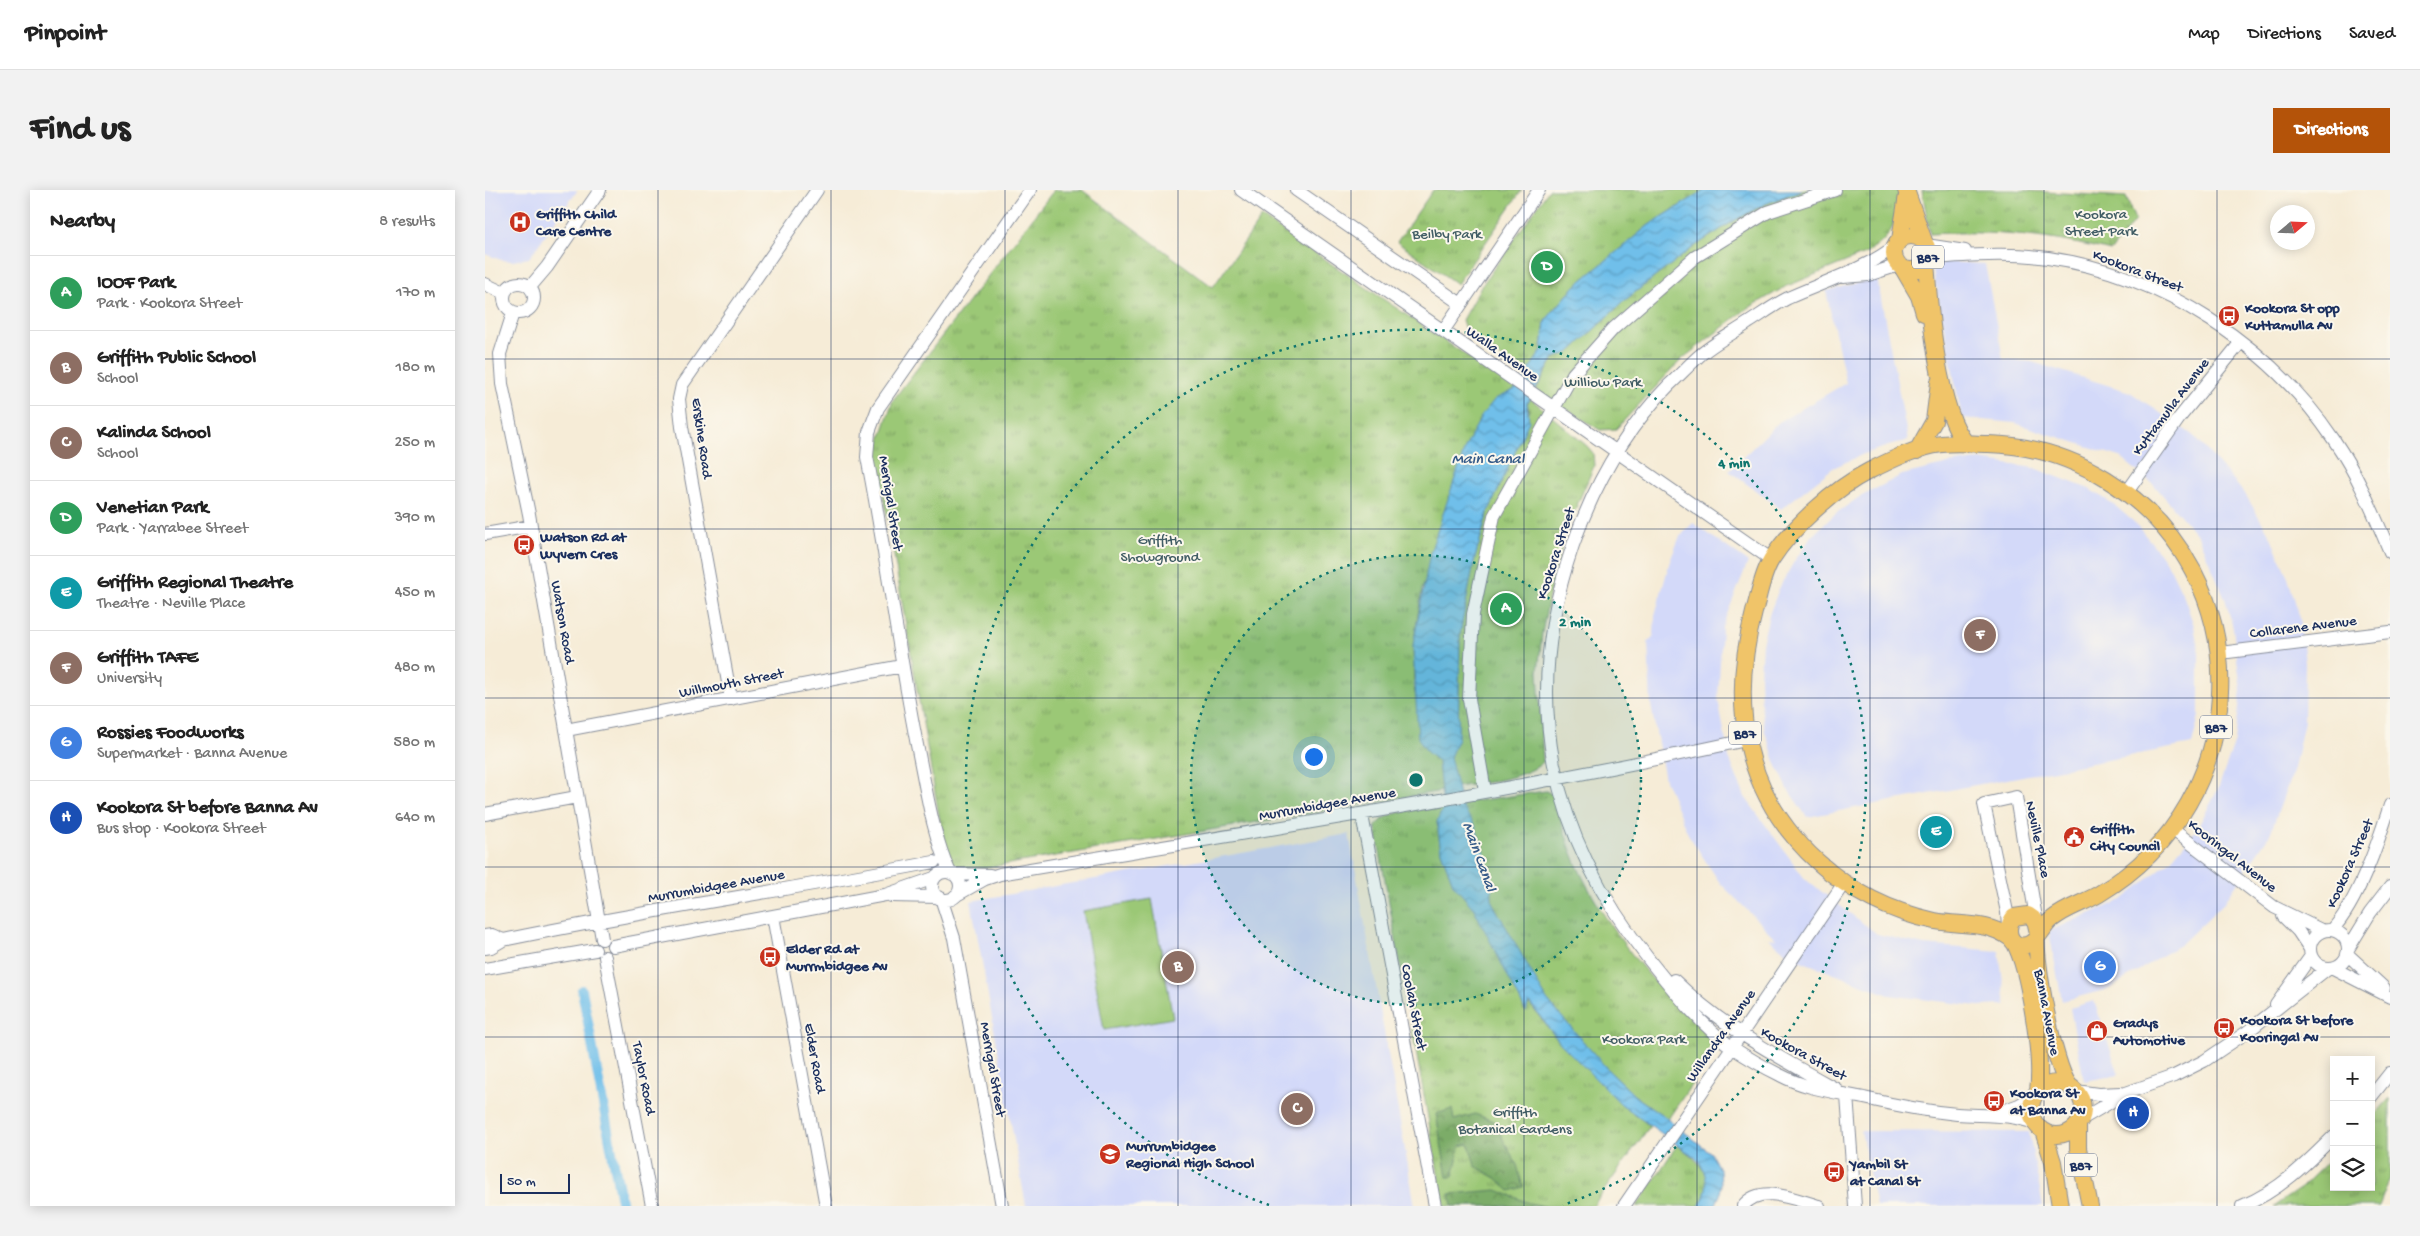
<!DOCTYPE html>
<meta charset="utf-8">
<style>
:root{--surface:#fff;--page:#f2f2f2;--text:#222;--muted:#767676;--line:#e0e0e0;--accent:#b45309}
body{margin:0;font-family:"Gochi Hand",sans-serif;background:var(--page);color:var(--text)}
.controls{position:absolute;right:15px;bottom:15px;display:grid;overflow:hidden;border-radius:0px;box-shadow:0 2px 12px #0003}
.controls button{width:45px;height:45px;display:grid;place-items:center;padding:0;border:0;border-bottom:1px solid var(--line);background:var(--surface);color:var(--text);font:25px sans-serif}
.compass{position:absolute;left:1785px;top:15px;width:45px;height:45px;border-radius:50%;background:var(--surface);box-shadow:0 2px 12px #0003;rotate:71deg}
.scale{position:absolute;left:15px;bottom:12px;width:70px;box-sizing:border-box;padding-left:5px;border:2px solid #1b2f5e;border-top:0;font-size:14px;line-height:18px;white-space:nowrap;color:#1b2f5e;-webkit-text-stroke:4px #fbf7ec;paint-order:stroke}
.you{position:absolute;left:828px;top:566px;width:18px;height:18px;margin:-12px;border:4px solid #fff;border-radius:50%;background:#1a73e8;box-shadow:0 0 0 8px #1a73e833}
.badge{display:grid;place-items:center;width:32px;height:32px;border-radius:50%;background:var(--accent);color:#fff;font-size:16px;font-weight:700}
.pin{position:absolute;translate:-50% -50%;border:2px solid #fff;box-shadow:0 1px 5px #0006}
.list{margin:0;padding:0;list-style:none}
h2{display:flex;justify-content:space-between;align-items:center;height:65px;margin:0;padding:0 20px;font-size:21px}
h2 small{font-size:16px;font-weight:400;color:var(--muted)}
.list li{display:grid;grid-template-columns:32px 1fr auto;gap:15px;align-items:center;box-sizing:border-box;height:75px;padding:0 20px;border-top:1px solid var(--line)}
.list b{display:block;font-size:19px;white-space:nowrap}
.list p{margin:0;font-size:16px;white-space:nowrap;color:var(--muted)}
.list em{font-size:16px;font-style:normal;color:var(--muted)}
.icon{flex:none;width:28px;height:28px;fill:none;stroke:currentColor;stroke-width:2;stroke-linecap:round;stroke-linejoin:round}
.map{position:relative;flex:none;width:1905px;height:1016px;overflow:hidden;border-radius:0px}
header{display:flex;align-items:center;gap:30px;box-sizing:border-box;height:70px;padding:0 25px;background:var(--surface);border-bottom:1px solid var(--line)}
header strong{font-size:24px}
nav{display:flex;gap:28px;margin-inline-start:auto;font-size:18px}
.intro{display:flex;align-items:center;justify-content:space-between;box-sizing:border-box;height:120px;padding:0 30px}
h1{margin:0;font-size:35px}
.button{padding:12px 22px;border-radius:0px;background:var(--accent);color:#fff;font-size:18px;font-weight:700}
main{display:flex;gap:30px;padding:0 30px}
aside{flex:1;background:var(--surface);border-radius:0px;box-shadow:0 2px 12px #0003}
.map>svg:first-child{display:block}
.built{fill:#d3d9f9}
.grass{fill:url(#grass-tufts);stroke:#5b7c6a}
.forest{fill:url(#forest-crowns);stroke:#4c6e62}
.pitch{fill:#9bc876;stroke:#5b7c6a}
.water{fill:url(#water-waves);stroke:#4677a4}
.lines{fill:none;stroke-linecap:round;stroke-linejoin:round}
.canal{stroke:#70bfea;stroke-width:10}
.minor-casing{stroke:#888e9a;stroke-width:14}
.major-casing{stroke:#888e9a;stroke-width:18}
.minor{stroke:#fff;stroke-width:12}
.major{stroke:#f0c469;stroke-width:16}
.grid{fill:none;stroke:#1b2f5e;stroke-width:1;stroke-opacity:0.55}
.ring{fill:none;stroke:#0f766e;stroke-width:2.5;stroke-dasharray:2.5 5}
.labels{text-anchor:middle;stroke-width:4;stroke-linejoin:round;paint-order:stroke}
.shield{fill:#fbf7ec;stroke:#5e6b89;stroke-width:1}
.shield-label{font-size:14px;font-weight:bold;fill:#1b2f5e}
.poi-label{font-size:15px;font-weight:bold;fill:#1b2f5e;stroke:#fbf7ec;text-anchor:start}
.park-label{font-size:15px;fill:#415d65;stroke:#fbf7ec}
.street-label{font-size:15px;fill:#1b2f5e;stroke:#fbf7ec}
.water-label{font-size:16px;font-style:italic;fill:#355a88;stroke:#fbf7ec}
.centre{fill:#0f766e;stroke:#fbf7ec;stroke-width:2.5}
.ring-label{font-size:15px;text-anchor:middle;font-weight:bold;fill:#0f766e;stroke:#fbf7ec;stroke-width:4;stroke-linejoin:round;paint-order:stroke}
</style>
<header>
<strong>Pinpoint</strong>
<nav><a>Map</a><a>Directions</a><a>Saved</a></nav>
</header>
<div class="intro"><h1>Find us</h1><a class="button">Directions</a></div>
<main>
<aside>
<h2>Nearby<small>8 results</small></h2>
<ul class="list">
<li><span class="badge" style="background:#2e9e5b">A</span><div><b>IOOF Park</b><p>Park · Kookora Street</p></div><em>170 m</em></li>
<li><span class="badge" style="background:#8d6e63">B</span><div><b>Griffith Public School</b><p>School</p></div><em>180 m</em></li>
<li><span class="badge" style="background:#8d6e63">C</span><div><b>Kalinda School</b><p>School</p></div><em>250 m</em></li>
<li><span class="badge" style="background:#2e9e5b">D</span><div><b>Venetian Park</b><p>Park · Yarrabee Street</p></div><em>390 m</em></li>
<li><span class="badge" style="background:#0f9aa8">E</span><div><b>Griffith Regional Theatre</b><p>Theatre · Neville Place</p></div><em>450 m</em></li>
<li><span class="badge" style="background:#8d6e63">F</span><div><b>Griffith TAFE</b><p>University</p></div><em>480 m</em></li>
<li><span class="badge" style="background:#3f7fe0">G</span><div><b>Rossies Foodworks</b><p>Supermarket · Banna Avenue</p></div><em>580 m</em></li>
<li><span class="badge" style="background:#1a4fb4">H</span><div><b>Kookora St before Banna Av</b><p>Bus stop · Kookora Street</p></div><em>640 m</em></li>
</ul>
</aside>
<div class="map">
<svg width="1905" height="1016" viewBox="0 0 1905 1016">
<defs>
<pattern id="grass-tufts" width="24" height="20" patternUnits="userSpaceOnUse" patternTransform="scale(1.25)"><rect width="24" height="20" fill="#9bc876"/><path d="M3 7l-1-3M5 7V3M7 7l1-3M15 17l-1-3M17 17v-4M19 17l1-3" fill="none" stroke="#7ea364"/></pattern>
<pattern id="forest-crowns" width="20" height="18" patternUnits="userSpaceOnUse" patternTransform="scale(1.25)"><rect width="20" height="18" fill="#7cac67"/><path d="M2 6a3 3 0 1 1 6 0M12 15a3 3 0 1 1 6 0" fill="none" stroke="#658c58"/></pattern>
<pattern id="water-waves" width="16" height="10" patternUnits="userSpaceOnUse" patternTransform="scale(1.25)"><rect width="16" height="10" fill="#70bfea"/><path d="M0 5q4-4 8 0t8 0" fill="none" stroke="#5b9cc1"/></pattern>
</defs>
<rect width="100%" height="100%" fill="#fbf7ec"/>
<filter id="ink" filterUnits="userSpaceOnUse"><feTurbulence type="fractalNoise" baseFrequency=".02" numOctaves="2"/><feDisplacementMap in="SourceGraphic" scale="10" xChannelSelector="R" yChannelSelector="G"/><feConvolveMatrix kernelMatrix="1 2 1 2 8 2 1 2 1" color-interpolation-filters="sRGB"/></filter>
<filter id="wash" filterUnits="userSpaceOnUse"><feTurbulence type="fractalNoise" baseFrequency=".0096" numOctaves="4" result="noise"/><feDisplacementMap in="SourceGraphic" scale="20" xChannelSelector="R" yChannelSelector="G"/><feGaussianBlur stdDeviation="1.12" result="paint"/><feColorMatrix in="noise" values="0 0 0 0 0 0 0 0 0 0 0 0 0 0 0 0 0 1.4 0 .05"/><feComposite in="paint" operator="in"/></filter>
<g filter="url(#wash)">
<rect width="100%" height="100%" fill="#f6ecd7"/>
<path class="built" d="M0 0H91L92 1 44 68 28 71 16 70 0 64Z
M1461 72 1500 74 1518 169 1547 172 1645 202 1709 246 1760 304 1786 347 1803 388 1815 428 1820 473 1819 531 1809 578 1785 644 1738 714 1696 754 1624 799 1577 811 1564 741 1637 710 1685 671 1712 639 1733 599 1750 551 1756 500 1748 438 1740 408 1713 346 1670 296 1635 267 1530 233 1477 228 1448 81Z
M1392 88 1423 250 1381 263 1348 278 1296 319 1244 281 1294 232 1361 193 1341 101Z
M1494 270 1549 278 1604 299 1628 314 1649 332 1670 357 1686 380 1699 407 1709 436 1714 463V526L1707 554 1322 627 1304 601 1291 574 1280 542 1276 515 1275 485 1277 454 1284 425 1295 396 1310 370 1327 346 1350 324 1373 308 1417 285 1463 274Z
M1208 333 1263 372 1237 437 1233 509 1244 568 1260 607 1320 689 1392 744 1439 755 1514 761 1521 815 1493 816 1404 805 1308 768 1283 748 1291 749 1235 693 1203 644 1180 590 1166 515 1163 453 1169 445 1170 425 1185 371 1195 346Z
M864 644 930 1016H541L486 711Z
M1609 811 1634 885 1599 891 1585 818Z
M1376 941 1544 942 1558 1016H1391Z"/>
<path class="grass" d="M569 0H597L728 97 777 27 1031 199 1022 203 937 399 928 456 929 498 942 562 953 571 956 601 482 681 462 672 391 262 408 210Z
M948 0H1037L972 94 912 52Z
M1064 0H1220L1164 35 1090 96 1060 131 1057 160 1040 186 980 139 977 130 995 98Z
M1317 0H1415C1410 32 1411 45 1382 63L1300 97 1260 120 1197 169 1131 239 1115 240 1051 200 1069 168 1084 163 1140 110 1210 56 1247 32 1280 14Z
M1437 0H1528L1641 7 1650 30 1626 61C1566 46 1507 40 1445 44Z
M1045 208 1102 256 1108 263 1109 276 1083 336 1066 396 1057 443 1053 482 1058 572C1043 588 993 594 971 597L965 567 973 548 975 443 989 371 1002 325 1044 221 1042 213Z
M1061 601 1068 605C1077 631 1083 658 1096 684 1126 744 1169 797 1221 840L1226 855V866L1183 929 1150 906 1124 881 1062 811 1007 712 1006 685 990 635 978 620 976 613Z
M958 618 952 632 956 661 968 694 989 719 1041 821 1043 812 1076 854 1136 914 1165 936 1108 1016H959L891 640V636C904 618 938 620 958 618Z
M1905 908V988L1894 1016H1789L1816 998 1849 966V997H1886V929Z
M1192 955C1215 971 1233 988 1214 1016H1152Z"/>
<path class="forest" d="M967 919 969 930 990 924 1008 931 1032 975 1038 997 1025 1001 1011 988 990 976 984 954 975 956 968 987H962L951 924Z
M1012 1000 1044 1013 1060 1016H967L965 1004Z"/>
<path class="pitch" d="M667 709 688 828 619 840 598 721Z"/>
<path class="water" d="M1220 0H1317L1280 14 1247 32 1210 56 1140 110 1084 163 1069 168 1042 213 1044 231 1002 325 989 372 975 443 973 548 965 567 977 617 990 635 1006 685 1007 712 1062 810 1124 881 1150 906 1183 929 1226 963 1235 981 1236 993 1235 1005 1230 1016H1214C1225 1000 1223 984 1212 969L1136 914 1076 854 1044 812 1041 822 989 719 968 694 956 661 952 632 958 618 953 571 942 562 933 548 928 456 945 363 980 258 997 225 1010 209 1031 199 1057 160 1060 131 1090 96 1164 35Z"/>
<g class="lines">
<path class="canal" d="M97 800 137 1016"/>
</g>
</g>
<g filter="url(#ink)">
<g class="lines">
<g class="minor-casing">
<path id="minor" d="M756 0 1287 370
M811 0 976 114
M1411 55C1384 78 1336 93 1303 108 1289 115 1276 125 1263 133 1247 144 1227 154 1213 167 1203 176 1194 186 1184 195 1139 241 1109 295 1088 355 1035 510 1064 644 1165 771 1189 801 1216 836 1248 858 1263 868 1279 877 1295 885 1321 899 1350 902 1379 908 1409 915 1440 921 1472 924 1498 926 1526 923 1551 934
M1441 55 1480 61
M1443 68C1483 66 1523 62 1563 68 1677 84 1786 156 1849 250 1873 285 1889 324 1905 362
M1358 87 1383 85 1414 75
M19 108a15 15 0 1 1 30 0a15 15 0 1 1-30 0Z
M0 94 19 103
M45 97 62 77 115 0
M28 123 15 164 17 194 44 324 117 749
M958 141 1054 0
M1642 302 1695 227 1756 152
M0 344 46 336
M1735 463 1905 442
M246 509 197 237 194 209 197 195 332 0
M81 540 417 476
M1000 601 984 509 988 424 1009 326 1088 184 1128 139 1210 67 1283 22 1350 0
M0 624 92 607
M877 625 950 1016
M1687 639 1789 717 1838 741
M447 696a14 14 0 1 1 28 0a14 14 0 1 1-28 0Z
M465 683C447 643 441 598 432 555 413 459 401 363 382 267L384 242 393 218 545 0
M467 684 505 685
M406 706 454 707
M470 706 500 689 515 684C764 642 1014 604 1261 550
M456 708 469 748 517 1016
M288 726 341 1016
M1798 726 1813 741 1825 759
M1523 738 1522 722 1499 614 1531 607 1552 734
M1847 740C1873 712 1893 653 1905 615
M1825 759a19 19 0 1 1 38 0a19 19 0 1 1-38 0Z
M0 746 7 745 18 750
M128 756 400 705 449 688
M0 758 6 757 18 750C161 720 306 700 449 672
M1863 759 1885 723 1905 697
M1862 764 1899 798
M120 767 167 1016
M1848 778 1905 807
M0 779 110 760
M1189 790C1237 837 1293 867 1351 899
M1791 815 1826 766
M1591 901 1613 904 1636 903
M1362 905 1370 1016
M1886 907 1905 883
M1509 924 1534 915 1549 906
M1595 930 1641 903 1689 886 1719 871 1762 842 1843 778
M1139 1016 1359 693
M1258 1016C1276 993 1311 1010 1334 1016
M1757 1016C1794 1001 1821 974 1849 946"/>
</g>
<g class="major-casing">
<path id="major" d="M1421 0 1439 51
M1409 63a17 17 0 1 1 34 0a17 17 0 1 1-34 0Z
M1415 50 1422 5
M1441 72C1444 115 1453 224 1482 254
M1417 77 1434 106 1439 123
M1432 261 1449 231 1454 192
M1552 745C1549 770 1569 877 1584 895
M1525 748C1503 731 1476 736 1450 731 1407 722 1366 702 1333 672 1259 605 1244 516 1269 422 1274 405 1277 385 1286 370 1307 337 1349 299 1384 281 1406 270 1432 257 1457 254 1472 252 1488 254 1503 254 1546 255 1585 267 1621 289 1778 385 1771 611 1614 704 1599 713 1580 718 1566 730 1559 736 1554 748 1546 753 1528 763 1517 741 1529 727L1543 725 1550 730 1553 743
M1529 752C1544 778 1558 870 1553 900
M1546 919a26 26 0 1 1 52 0a26 26 0 1 1-52 0Z
M1593 934V958L1605 1016
M1558 941 1568 972 1575 1016"/>
</g>
<use href="#minor" class="minor"/>
<use href="#major" class="major"/>
</g>
</g>
<path class="grid" d="M173 0V1016M346 0V1016M520 0V1016M693 0V1016M866 0V1016M1039 0V1016M1212 0V1016M1385 0V1016M1559 0V1016M1732 0V1016M0 169H1905M0 339H1905M0 508H1905M0 677H1905M0 847H1905"/>
<circle cx="931" cy="590" r="225" fill="#0f766e" fill-opacity=".12"/>
<g class="ring">
<circle cx="931" cy="590" r="225"/>
<path d="M784 1015A450 450 0 1 1 1078 1015"/>
</g>
<defs>
<g id="hospital-disc" transform="scale(1.125)"><circle r="9.5" fill="#c8321e" stroke="#fbf7ec"/><path d="M-5-5h3v3.5h4V-5h3V5h-3V1.5h-4V5h-3Z" fill="#fff"/></g>
<g id="bus-disc" transform="scale(1.125)"><circle r="9.5" fill="#c8321e" stroke="#fbf7ec"/><path d="M-5-6H5V4H4V6H2V4H-2V6H-4V4H-5ZM-3.5-4V0h7V-4ZM-3.5 1.2v1.5H-2V1.2ZM2 1.2v1.5H3.5V1.2Z" fill="#fff"/></g>
<g id="civic-disc" transform="scale(1.125)"><circle r="9.5" fill="#c8321e" stroke="#fbf7ec"/><path d="M-.6-6.5H3V-4.5H.6V-3L4-1V1h2V6H-6V1h2V-1L-.6-3ZM-1.2 2.5V6h2.4V2.5Z" fill="#fff"/></g>
<g id="shop-disc" transform="scale(1.125)"><circle r="9.5" fill="#c8321e" stroke="#fbf7ec"/><path d="M-5-2.5h2.3a2.7 3.5 0 0 1 5.4 0H5L5.5 6h-11ZM-1.5-2.5h3a1.5 2.3 0 0 0-3 0Z" fill="#fff"/></g>
<g id="school-disc" transform="scale(1.125)"><circle r="9.5" fill="#c8321e" stroke="#fbf7ec"/><path d="M0-5L7-2L0 1L-7-2ZM-4 1L0 2.5L4 1V4Q0 6-4 4Z" fill="#fff"/></g>
</defs>
<g fill-rule="evenodd">
<use href="#hospital-disc" x="35" y="32"/>
<use href="#bus-disc" x="1744" y="126"/>
<use href="#bus-disc" x="39" y="355"/>
<use href="#civic-disc" x="1589" y="647"/>
<use href="#bus-disc" x="285" y="767"/>
<use href="#bus-disc" x="1739" y="838"/>
<use href="#shop-disc" x="1612" y="841"/>
<use href="#bus-disc" x="1509" y="911"/>
<use href="#school-disc" x="625" y="964"/>
<use href="#bus-disc" x="1349" y="982"/>
</g>
<g class="labels">
<g class="shield">
<rect x="1427" y="55.5" width="32" height="23" rx="4"/>
<rect x="1715" y="525.5" width="32" height="23" rx="4"/>
<rect x="1244" y="531.5" width="32" height="23" rx="4"/>
<rect x="1580" y="963.5" width="32" height="23" rx="4"/>
</g>
<g class="shield-label">
<text x="1443" y="72">B87</text>
<text x="1731" y="542">B87</text>
<text x="1260" y="548">B87</text>
<text x="1596" y="980">B87</text>
</g>
<g class="poi-label">
<text x="51" y="28">Griffith Child<tspan x="51" dy="17">Care Centre</tspan></text>
<text x="1760" y="122">Kookora St opp<tspan x="1760" dy="17">Kuttamulla Av</tspan></text>
<text x="55" y="351">Watson Rd at<tspan x="55" dy="17">Wyvern Cres</tspan></text>
<text x="1605" y="643">Griffith<tspan x="1605" dy="17">City Council</tspan></text>
<text x="301" y="763">Elder Rd at<tspan x="301" dy="17">Murrmbidgee Av</tspan></text>
<text x="1755" y="834">Kookora St before<tspan x="1755" dy="17">Kooringal Av</tspan></text>
<text x="1628" y="837">Gradys<tspan x="1628" dy="17">Automotive</tspan></text>
<text x="1525" y="907">Kookora St<tspan x="1525" dy="17">at Banna Av</tspan></text>
<text x="641" y="960">Murrumbidgee<tspan x="641" dy="17">Regional High School</tspan></text>
<text x="1365" y="978">Yambil St<tspan x="1365" dy="17">at Canal St</tspan></text>
</g>
<g class="park-label">
<text x="1616" y="28">Kookora<tspan x="1616" dy="17">Street Park</tspan></text>
<text x="962" y="48">Beilby Park</text>
<text x="1118" y="196">Williow Park</text>
<text x="675" y="354">Griffith<tspan x="675" dy="17">Showground</tspan></text>
<text x="1159" y="853">Kookora Park</text>
<text x="1030" y="926">Griffith<tspan x="1030" dy="17">Botanical Gardens</tspan></text>
</g>
<g class="street-label">
<text transform="translate(1653 80) rotate(21)" y="5">Kookora Street</text>
<text transform="translate(1018 163) rotate(35)" y="5">Walla Avenue</text>
<text transform="translate(1685 216) rotate(-53)" y="5">Kuttamulla Avenue</text>
<text transform="translate(218 248) rotate(82)" y="5">Erskine Road</text>
<text transform="translate(407 313) rotate(81)" y="5">Merrigal Street</text>
<text transform="translate(1070 363) rotate(-72)" y="5">Kookora Street</text>
<text transform="translate(79 432) rotate(80)" y="5">Watson Road</text>
<text transform="translate(1818 436) rotate(-7)" y="5">Collarene Avenue</text>
<text transform="translate(246 492) rotate(-11)" y="5">Willmouth Street</text>
<text transform="translate(842 613) rotate(-10)" y="5">Murrumbidgee Avenue</text>
<text transform="translate(1554 649) rotate(78)" y="5">Neville Place</text>
<text transform="translate(1748 665) rotate(38)" y="5">Kooringal Avenue</text>
<text transform="translate(1864 673) rotate(-66)" y="5">Kookora Street</text>
<text transform="translate(231 695) rotate(-10)" y="5">Murrumbidgee Avenue</text>
<text transform="translate(930 817) rotate(79)" y="5">Coolah Street</text>
<text transform="translate(1563 822) rotate(79)" y="5">Banna Avenue</text>
<text transform="translate(1235 845) rotate(-55)" y="5">Willandra Avenue</text>
<text transform="translate(1319 863) rotate(29)" y="5">Kookora Street</text>
<text transform="translate(331 868) rotate(80)" y="5">Elder Road</text>
<text transform="translate(509 879) rotate(80)" y="5">Merrigal Street</text>
<text transform="translate(160 888) rotate(79)" y="5">Taylor Road</text>
</g>
<g class="water-label">
<text x="1003" y="273">Main Canal</text>
<text transform="translate(996 666) rotate(70)" y="6">Main Canal</text>
</g>
</g>
<circle cx="931" cy="590" r="8" class="centre"/>
<g class="ring-label">
<text x="1249" y="277">4 min</text>
<text x="1090" y="436">2 min</text>
</g>
</svg>
<div class="controls">
<button>+</button>
<button>−</button>
<button><svg class="icon" aria-label="layers" viewBox="0 0 24 24"><path d="M12 4l9 5-9 5-9-5zM3 14l9 5 9-5"/></svg></button>
</div>
<svg class="compass" viewBox="-18 -18 36 36"><path d="M0-13l5 13h-10z" fill="#e53935"/><path d="M0 13l5-13h-10z" fill="#767676"/></svg>
<div class="scale">50 m</div>
<div class="you"></div>
<div class="pin badge" style="left:1021px;top:419px;background:#2e9e5b">A</div>
<div class="pin badge" style="left:693px;top:777px;background:#8d6e63">B</div>
<div class="pin badge" style="left:812px;top:919px;background:#8d6e63">C</div>
<div class="pin badge" style="left:1062px;top:77px;background:#2e9e5b">D</div>
<div class="pin badge" style="left:1451px;top:642px;background:#0f9aa8">E</div>
<div class="pin badge" style="left:1495px;top:445px;background:#8d6e63">F</div>
<div class="pin badge" style="left:1615px;top:777px;background:#3f7fe0">G</div>
<div class="pin badge" style="left:1648px;top:923px;background:#1a4fb4">H</div>
</div>
</main>
